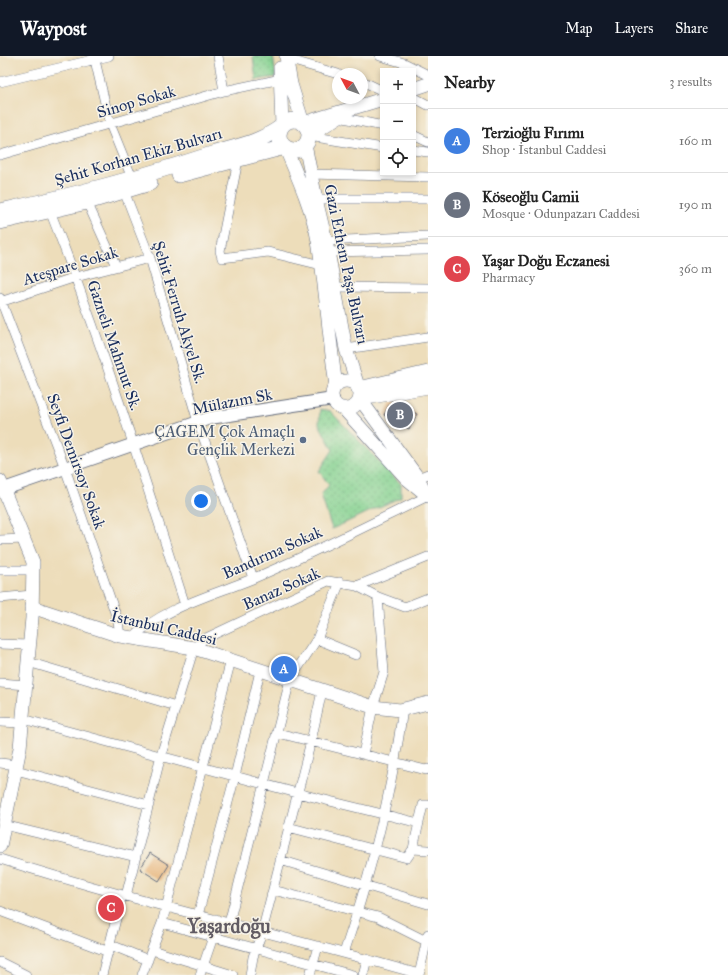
<!DOCTYPE html>
<meta charset="utf-8">
<style>
:root{--surface:#fff;--page:#f2f2f2;--text:#222;--muted:#767676;--line:#e0e0e0;--accent:#111827}
body{margin:0;font-family:"IM FELL Great Primer",serif;background:var(--page);color:var(--text)}
.controls{position:absolute;right:12px;top:12px;display:grid;overflow:hidden;border-radius:0px;box-shadow:0 2px 6px #0003}
.controls button{width:36px;height:36px;display:grid;place-items:center;padding:0;border:0;border-bottom:1px solid var(--line);background:var(--surface);color:var(--text);font:20px sans-serif}
.compass{position:absolute;left:332px;top:12px;width:36px;height:36px;border-radius:50%;background:var(--surface);box-shadow:0 2px 6px #0003;rotate:311deg}
.you{position:absolute;left:201px;top:445px;width:14px;height:14px;margin:-10px;border:3px solid #fff;border-radius:50%;background:#1a73e8;box-shadow:0 0 0 6px #1a73e833}
.badge{display:grid;place-items:center;width:26px;height:26px;border-radius:50%;background:var(--accent);color:#fff;font-size:13px;font-weight:700}
.pin{position:absolute;translate:-50% -50%;border:2px solid #fff;box-shadow:0 1px 4px #0006}
.list{margin:0;padding:0;list-style:none}
h2{display:flex;justify-content:space-between;align-items:center;height:52px;margin:0;padding:0 16px;font-size:17px}
h2 small{font-size:13px;font-weight:400;color:var(--muted)}
.list li{display:grid;grid-template-columns:26px 1fr auto;gap:12px;align-items:center;box-sizing:border-box;height:64px;padding:0 16px;border-top:1px solid var(--line)}
.list b{display:block;font-size:15px;white-space:nowrap}
.list p{margin:0;font-size:13px;white-space:nowrap;color:var(--muted)}
.list em{font-size:13px;font-style:normal;color:var(--muted)}
.icon{flex:none;width:22px;height:22px;fill:none;stroke:currentColor;stroke-width:2;stroke-linecap:round;stroke-linejoin:round}
.map{position:relative;flex:none;width:428px;height:919px;overflow:hidden}
header{display:flex;align-items:center;gap:24px;box-sizing:border-box;height:56px;padding:0 20px;background:var(--accent);color:#fff}
header strong{font-size:19px}
nav{display:flex;gap:22px;margin-inline-start:auto;font-size:14px}
main{display:flex}
aside{flex:1;background:var(--surface)}
.map>svg:first-child{display:block}
.park{fill:url(#park-dots);stroke:#508078}
.building{fill:#e6af6f}
.lines{fill:none;stroke-linecap:round;stroke-linejoin:round}
.minor-casing{stroke:#646c7e;stroke-width:10}
.tertiary-casing{stroke:#646c7e;stroke-width:14}
.secondary-casing{stroke:#646c7e;stroke-width:14}
.primary-casing{stroke:#646c7e;stroke-width:16}
.minor{stroke:#fff;stroke-width:9}
.tertiary{stroke:#fff;stroke-width:12}
.secondary{stroke:#fff;stroke-width:13}
.primary{stroke:#fff;stroke-width:15}
.service-dot{fill:#5c6f8a;stroke:#f7f3e8;stroke-width:1.5}
.labels{text-anchor:middle;stroke-width:3;stroke-linejoin:round;paint-order:stroke}
.street-label{font-size:16px;fill:#1b2f5e;stroke:#f7f3e8}
.service-label{font-size:16px;fill:#4e5e75;stroke:#f7f3e8;text-anchor:end}
.district-label{font-size:20px;font-weight:bold;fill:#625c64;stroke:#f7f3e8}
</style>
<header>
<strong>Waypost</strong>
<nav><a>Map</a><a>Layers</a><a>Share</a></nav>
</header>
<main>
<div class="map">
<svg width="428" height="919" viewBox="0 0 428 919">
<defs>
<pattern id="park-dots" width="8" height="8" patternUnits="userSpaceOnUse"><rect width="8" height="8" fill="#85d291"/><path d="M2 2h.1M6 6h.1" fill="none" stroke="#6cab7a" stroke-width="1.8" stroke-linecap="round"/></pattern>
</defs>
<rect width="100%" height="100%" fill="#f7f3e8"/>
<filter id="ink" filterUnits="userSpaceOnUse"><feTurbulence type="fractalNoise" baseFrequency=".025" numOctaves="2"/><feDisplacementMap in="SourceGraphic" scale="8" xChannelSelector="R" yChannelSelector="G"/><feConvolveMatrix kernelMatrix="1 2 1 2 8 2 1 2 1" color-interpolation-filters="sRGB"/></filter>
<filter id="wash" filterUnits="userSpaceOnUse"><feTurbulence type="fractalNoise" baseFrequency=".012" numOctaves="4" result="noise"/><feDisplacementMap in="SourceGraphic" scale="16" xChannelSelector="R" yChannelSelector="G"/><feGaussianBlur stdDeviation="0.9" result="paint"/><feColorMatrix in="noise" values="0 0 0 0 0 0 0 0 0 0 0 0 0 0 0 0 0 1.4 0 .05"/><feComposite in="paint" operator="in"/></filter>
<g filter="url(#wash)">
<rect width="100%" height="100%" fill="#edddba"/>
<path class="park" d="M253 0H273L276 21 256 24Z
M320 353 330 355 401 428V441L332 473 321 439 329 429 319 415 333 394 319 368Z"/>
<g id="blocks">
<path class="building" d="M394 345 417 358 409 373 384 359 391 346Z
M150 797 169 809 159 825 140 813Z"/>
</g>
</g>
<g filter="url(#ink)">
<use href="#blocks" fill-opacity="0" stroke="#646c7e" stroke-width="1"/>
<g class="lines">
<g class="minor-casing">
<path id="minor" d="M94 0 110 68 132 122
M218 0 224 35
M380 0 404 7 428 19
M287 3 338 18
M362 25 383 35
M0 26 109 0
M413 41 428 49
M339 61 383 70
M413 79 428 86
M309 80 383 92
M413 94 428 96
M0 99 224 35 281 23
M238 104 220 195 222 202 268 196 321 209
M310 118 428 121
M124 135 150 202 198 366 253 522
M316 143H428
M87 146 116 210
M50 155C101 284 143 417 185 549
M326 185 428 180
M327 196 428 194
M335 231 428 232
M0 242 65 412 118 565 120 580
M0 246 76 221 150 202
M346 293 428 281
M418 422 428 418
M0 484 24 483
M0 514H33
M357 530 378 541 405 551 428 542
M0 542 32 539
M131 583C162 552 213 539 252 523 312 498 370 468 428 440
M317 583 356 599
M0 588 29 589
M28 606 176 650
M0 627 26 629
M23 663 297 737 419 767
M0 666 22 667
M278 677 426 714 428 713
M363 698 373 651 384 616 378 541
M0 707 17 709
M16 714 149 749
M4 769 136 801
M288 771 407 802 413 793 428 794
M413 793 423 749H428
M0 803C138 847 280 878 419 918
M280 804 428 848
M273 834 378 861 426 885
M126 840 161 699 194 592 204 583 328 525 357 530 428 501
M0 855 109 896
M198 859 235 720 260 615
M162 867 353 919
M229 867 290 624 317 583 340 526
M111 889 148 904
M152 894 233 919
M344 897C371 817 392 736 403 653
M0 906 26 919
M102 919 122 839
M142 919 162 867 231 604
M200 919 213 881 216 863
M250 919 253 901 262 876 311 685 322 635
M310 919 318 890
M363 919 367 903
M419 919 428 878"/>
</g>
<g class="tertiary-casing">
<path id="tertiary" d="M4 433 210 362 333 343"/>
</g>
<g class="secondary-casing">
<path id="secondary" d="M286 0 291 28 303 67 383 43
M280 12 282 70
M413 33 428 28
M309 80 338 61
M305 89 316 143 326 185 346 293 359 333
M285 91C297 119 313 155 318 185 326 233 329 282 336 330
M332 339a14 14 0 1 1 28 0a14 14 0 1 1-28 0Z
M360 343 418 422 423 432
M343 352 406 422 428 440
M0 425 33 506 32 562 20 692 0 790
M32 551 120 580 194 592 373 651 400 654 428 647"/>
</g>
<g class="primary-casing">
<path id="primary" d="M279 79a15 15 0 1 1 30 0a15 15 0 1 1-30 0Z
M179 119 285 91
M0 155C72 140 145 120 215 97 239 90 263 85 282 70
M0 166 87 146 150 127
M359 333 428 317
M361 342 428 330"/>
</g>
<use href="#minor" class="minor"/>
<use href="#tertiary" class="tertiary"/>
<use href="#secondary" class="secondary"/>
<use href="#primary" class="primary"/>
</g>
</g>
<circle class="service-dot" cx="303" cy="384" r="4"/>
<g class="labels">
<g class="street-label">
<text transform="translate(136 45) rotate(-16)" y="6">Sinop Sokak</text>
<text transform="translate(138 100) rotate(-16)" y="6">Şehit Korhan Ekiz Bulvarı</text>
<text transform="translate(347 208) rotate(78)" y="6">Gazi Ethem Paşa Bulvarı</text>
<text transform="translate(70 209) rotate(-17)" y="6">Ateşpare Sokak</text>
<text transform="translate(180 256) rotate(73)" y="6">Şehit Ferruh Akyel Sk.</text>
<text transform="translate(115 289) rotate(71)" y="6">Gazneli Mahmut Sk.</text>
<text transform="translate(232 345) rotate(-11)" y="6">Mülazım Sk</text>
<text transform="translate(77 405) rotate(70)" y="6">Seyfi Demirsoy Sokak</text>
<text transform="translate(272 496) rotate(-24)" y="6">Bandırma Sokak</text>
<text transform="translate(281 532) rotate(-24)" y="6">Banaz Sokak</text>
<text transform="translate(164 571) rotate(13)" y="6">İstanbul Caddesi</text>
</g>
<g class="service-label">
<text x="295" y="381">ÇAGEM Çok Amaçlı<tspan x="295" dy="18">Gençlik Merkezi</tspan></text>
</g>
<g class="district-label">
<text x="229" y="877">Yaşardoğu</text>
</g>
</g>
</svg>
<div class="controls">
<button>+</button>
<button>−</button>
<button><svg class="icon" aria-label="locate" viewBox="0 0 24 24"><circle cx="12" cy="12" r="6"/><path d="M12 2v4M12 18v4M2 12h4M18 12h4"/></svg></button>
</div>
<svg class="compass" viewBox="-18 -18 36 36"><path d="M0-13l5 13h-10z" fill="#e53935"/><path d="M0 13l5-13h-10z" fill="#767676"/></svg>
<div class="you"></div>
<div class="pin badge" style="left:284px;top:613px;background:#3f7fe0">A</div>
<div class="pin badge" style="left:400px;top:359px;background:#6b7280">B</div>
<div class="pin badge" style="left:111px;top:852px;background:#e0444e">C</div>
</div>
<aside>
<h2>Nearby<small>3 results</small></h2>
<ul class="list">
<li><span class="badge" style="background:#3f7fe0">A</span><div><b>Terzioğlu Fırımı</b><p>Shop · İstanbul Caddesi</p></div><em>160 m</em></li>
<li><span class="badge" style="background:#6b7280">B</span><div><b>Köseoğlu Camii</b><p>Mosque · Odunpazarı Caddesi</p></div><em>190 m</em></li>
<li><span class="badge" style="background:#e0444e">C</span><div><b>Yaşar Doğu Eczanesi</b><p>Pharmacy</p></div><em>360 m</em></li>
</ul>
</aside>
</main>
